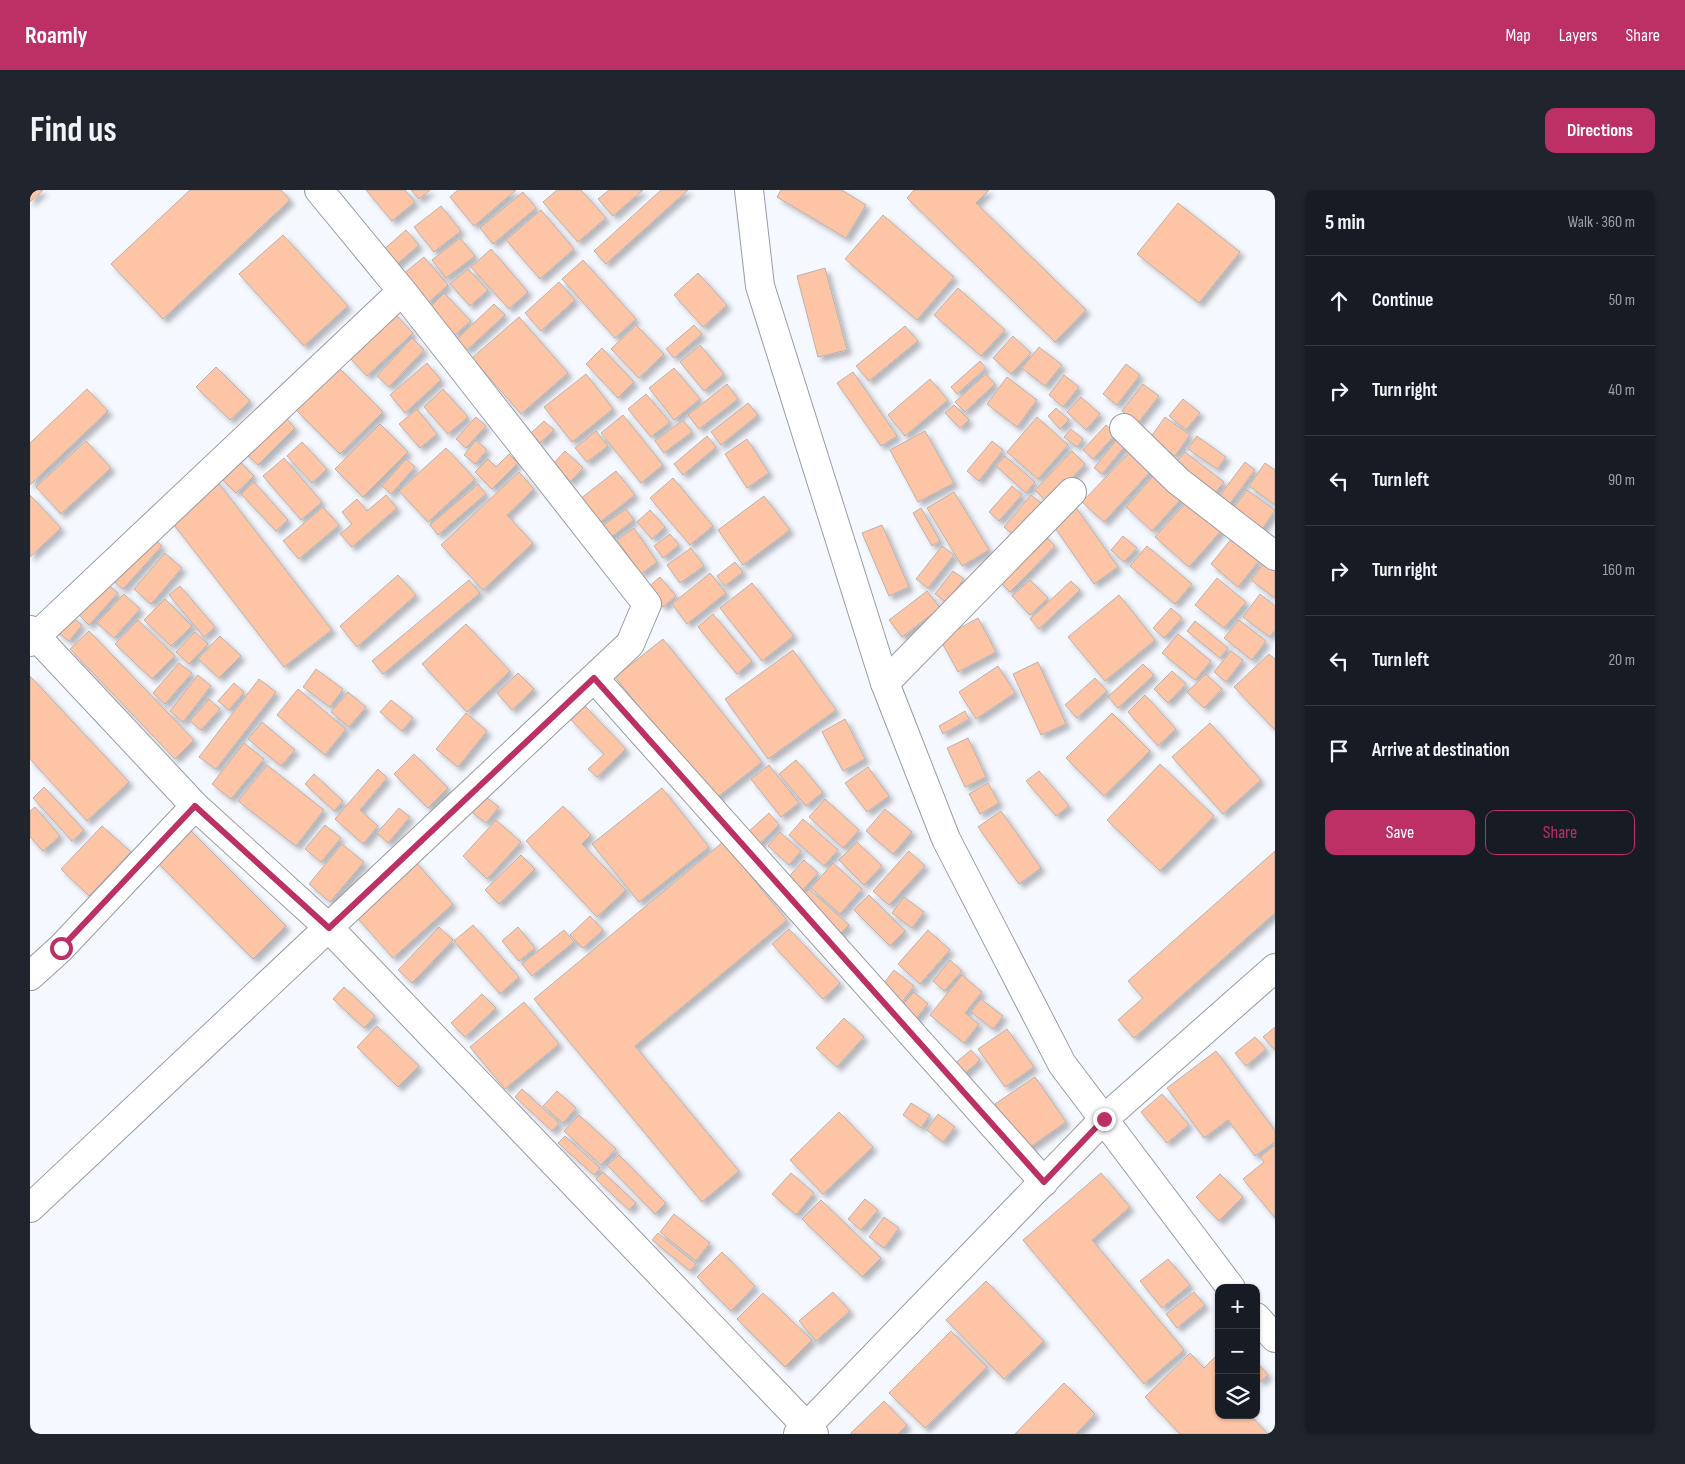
<!DOCTYPE html>
<meta charset="utf-8">
<style>
:root{--surface:#171b24;--page:#20242c;--text:#f1f3f6;--muted:#9ea1a6;--line:#363941;--accent:#bc3066}
body{margin:0;font-family:"Sofia Sans Condensed",sans-serif;background:var(--page);color:var(--text)}
.controls{position:absolute;right:15px;bottom:15px;display:grid;overflow:hidden;border-radius:10px;box-shadow:0 1px 4px #0004}
.controls button{width:45px;height:45px;display:grid;place-items:center;padding:0;border:0;border-bottom:1px solid var(--line);background:var(--surface);color:var(--text);font:25px sans-serif}
.stop{position:absolute;width:15px;height:15px;margin:-11px;border:4px solid #bc3066;border-radius:50%;background:#fff}
.stop.end{background:#bc3066;border-color:#fff;box-shadow:0 1px 5px #0008}
.list{margin:0;padding:0;list-style:none}
h2{display:flex;justify-content:space-between;align-items:center;height:65px;margin:0;padding:0 20px;font-size:21px}
h2 small{font-size:16px;font-weight:400;color:var(--muted)}
.list li{display:grid;grid-template-columns:32px 1fr auto;gap:15px;align-items:center;box-sizing:border-box;height:90px;padding:0 20px;border-top:1px solid var(--line)}
.list b{display:block;font-size:19px;white-space:nowrap}
.list em{font-size:16px;font-style:normal;color:var(--muted)}
.actions{display:flex;gap:10px;padding:15px 20px}
.actions a{flex:1;padding:11px 0;border:1px solid var(--accent);border-radius:10px;text-align:center;font-size:18px;color:var(--accent)}
.actions .main{background:var(--accent);color:#fff}
.icon{flex:none;width:28px;height:28px;fill:none;stroke:currentColor;stroke-width:2;stroke-linecap:round;stroke-linejoin:round}
.map{position:relative;flex:none;width:1245px;height:1244px;overflow:hidden;border-radius:10px}
header{display:flex;align-items:center;gap:30px;box-sizing:border-box;height:70px;padding:0 25px;background:var(--accent);color:#fff}
header strong{font-size:24px}
nav{display:flex;gap:28px;margin-inline-start:auto;font-size:18px}
.intro{display:flex;align-items:center;justify-content:space-between;box-sizing:border-box;height:120px;padding:0 30px}
h1{margin:0;font-size:35px}
.button{padding:12px 22px;border-radius:10px;background:var(--accent);color:#fff;font-size:18px;font-weight:700}
main{display:flex;gap:30px;padding:0 30px}
aside{flex:1;background:var(--surface);border-radius:10px;box-shadow:0 1px 4px #0004}
.map>svg:first-child{display:block}
.building{fill:#fdc5a6;stroke:#bab2ad;filter:url(#shadow)}
.lines{fill:none;stroke-linecap:round;stroke-linejoin:round}
.minor-casing{stroke:#9a9ba3;stroke-width:30}
.major-casing{stroke:#9a9ba3;stroke-width:30}
.minor{stroke:#fff;stroke-width:28}
.major{stroke:#fff;stroke-width:28}
.route{stroke:#bc3066;stroke-width:6}
</style>
<header>
<strong>Roamly</strong>
<nav><a>Map</a><a>Layers</a><a>Share</a></nav>
</header>
<div class="intro"><h1>Find us</h1><a class="button">Directions</a></div>
<main>
<div class="map">
<svg width="1245" height="1244" viewBox="0 0 1245 1244">
<defs>
<filter id="shadow"><feDropShadow dx="4.5" dy="4.5" stdDeviation="2.5" flood-color="#0004"/></filter>
</defs>
<rect width="100%" height="100%" fill="#f6f8ff"/>
<path class="building" d="M0 0H13L0 12Z
M160 0H251L260 10 133 129 81 74Z
M336 0H375L385 12 362 31Z
M381 0H400L389 9Z
M428 0H486L444 36 420 7Z
M527 0H551L576 28 548 52 513 12Z
M579 0H613L583 26 568 9Z
M631 0H658L576 74 564 61Z
M751 0H812L836 15 816 48 747 7Z
M884 0H959L946 13 1056 120 1025 152 877 8Z
M493 2 506 18 463 54 450 38Z
M1148 13 1210 62 1169 113 1107 64Z
M411 16 431 41 404 62 384 37Z
M511 20 544 59 510 89 476 50Z
M853 25 924 87 887 130 815 69Z
M376 40 389 55 365 76 352 61Z
M253 45 318 116 274 156 209 84Z
M430 48 445 66 416 88 402 70Z
M461 59 498 102 479 119 441 77Z
M394 67 418 95 398 113 373 84Z
M553 70 606 129 585 148 532 89Z
M795 78 817 160 788 167 767 86Z
M438 79 458 100 440 116 420 94Z
M668 83 697 115 673 137 644 105Z
M529 92 545 110 511 141 495 123Z
M928 98 975 140 951 166 904 125Z
M414 103 441 131 425 145 399 118Z
M464 114 475 125 437 160 427 149Z
M363 122 383 143 337 186 318 166Z
M489 127 538 183 491 224 442 168Z
M606 135 634 164 609 188 581 159Z
M664 135 672 144 644 168 636 159Z
M875 136 888 151 839 191 826 176Z
M983 146 1001 163 981 184 963 168Z
M382 148 394 160 359 197 347 186Z
M670 155 694 184 674 201 650 172Z
M1009 157 1032 175 1015 196 992 178Z
M572 158 604 192 588 208 556 174Z
M950 171 956 178 927 204 921 197Z
M397 173 411 190 375 223 360 205Z
M1096 174 1110 185 1087 215 1073 204Z
M186 177 220 211 200 230 166 197Z
M309 178 353 222 310 264 266 220Z
M644 178 670 209 644 230 619 198Z
M823 182 867 246 851 256 807 193Z
M556 184 583 219 542 252 514 217Z
M956 184 965 194 935 222 925 212Z
M1034 185 1049 197 1033 217 1019 205Z
M977 187 1007 210 987 237 957 214Z
M900 189 918 210 875 246 858 225Z
M697 194 708 209 669 239 658 225Z
M1113 194 1129 206 1108 233 1092 221Z
M57 199 78 221 0 295V253Z
M413 199 438 227 418 244 394 217Z
M616 204 640 232 621 247 598 219Z
M1051 207 1070 224 1056 240 1037 222Z
M1153 209 1170 223 1156 240 1139 226Z
M718 213 728 225 691 255 681 242Z
M924 215 939 230 930 238 915 223Z
M1026 218 1039 230 1030 239 1018 226Z
M387 219 407 244 390 258 369 234Z
M252 224 265 238 228 275 214 262Z
M593 225 633 275 611 293 571 243Z
M446 227 456 236 436 258 426 249Z
M1007 227 1038 255 1008 289 977 262Z
M1135 227 1160 245 1145 266 1120 248Z
M653 230 662 242 634 263 625 251Z
M514 231 524 240 510 253 501 243Z
M350 234 378 262 333 307 305 279Z
M1076 235 1086 244 1063 269 1053 260Z
M1041 239 1053 249 1047 257 1034 247Z
M566 241 578 256 557 272 545 258Z
M895 241 924 293 888 312 860 260Z
M677 246 686 257 653 285 644 274Z
M1167 246 1196 267 1187 279 1158 259Z
M1088 248 1096 255 1072 284 1064 278Z
M717 249 739 283 717 298 695 264Z
M446 250 457 260 445 274 434 265Z
M56 251 81 278 31 324 6 297Z
M962 251 973 260 949 291 937 281Z
M272 252 297 279 282 293 257 266Z
M416 258 445 289 398 332 369 301Z
M535 261 553 278 540 292 522 275Z
M1042 261 1055 274 1018 313 1005 300Z
M1101 261 1122 280 1074 332 1052 312Z
M1155 262 1194 292 1183 305 1144 275Z
M479 264 488 273 462 299 445 282 458 269 466 277Z
M975 266 1005 292 996 303 966 276Z
M254 268 292 312 271 330 233 286Z
M207 269 224 286 206 303 189 286Z
M376 269 385 277 361 304 352 296Z
M1215 272 1225 280 1195 320 1185 312Z
M1235 273 1245 280V315L1219 296Z
M586 281 605 305 569 333 550 309Z
M489 282 504 299 477 325 503 353 453 400 411 355Z
M1125 284 1152 308 1122 341 1096 317Z
M643 288 683 336 660 355 620 308Z
M186 290 302 440 254 477 138 327Z
M224 292 258 330 246 341 211 304Z
M448 294 456 304 408 345 400 335Z
M982 296 992 305 969 331 959 322Z
M1217 300 1245 320 1229 344 1200 323Z
M924 302 959 360 932 376 897 318Z
M0 305 31 338 0 367Z
M356 305 367 318 322 357 310 344 322 334 312 322 327 309 337 321Z
M1001 305 1016 317 989 350 974 337Z
M734 306 760 340 713 375 688 340Z
M1158 310 1192 340 1159 377 1125 347Z
M1045 316 1088 377 1064 394 1021 332Z
M293 317 309 335 269 369 253 351Z
M891 318 910 351 902 356 883 323Z
M596 319 604 330 577 350 569 338Z
M620 320 635 337 622 349 607 332Z
M852 335 879 397 859 406 832 343Z
M604 338 627 372 611 384 587 350Z
M1012 343 1025 356 980 402 968 390Z
M640 344 649 355 633 368 624 356Z
M120 346 132 356 93 399 81 389Z
M1093 346 1107 358 1094 372 1081 360Z
M1202 348 1229 371 1208 397 1181 374Z
M912 356 924 365 898 398 886 389Z
M1117 356 1162 394 1145 414 1100 376Z
M661 358 674 376 650 393 637 375Z
M135 363 152 378 121 414 104 399Z
M1237 369 1245 375V408L1221 390Z
M705 372 713 382 695 396 687 386Z
M923 381 934 389 916 412 905 404Z
M680 383 696 403 657 434 642 414Z
M368 385 386 405 327 457 310 436Z
M630 387 646 406 633 417 617 398Z
M1187 388 1216 412 1194 438 1165 415Z
M439 390 450 403 353 484 342 471Z
M1000 390 1018 408 1000 425 982 406Z
M1041 391 1050 400 1009 439 1000 429Z
M76 393 88 403 59 435 48 424Z
M722 393 764 446 732 471 690 418Z
M150 396 185 437 174 447 139 405Z
M897 401 910 418 872 447 859 430Z
M94 404 110 419 84 448 67 433Z
M1230 404 1245 416V440L1240 447 1213 427Z
M1089 405 1125 450 1075 491 1038 447Z
M135 409 162 436 141 456 114 430Z
M1141 418 1152 428 1134 448 1123 438Z
M683 424 722 471 707 484 668 437Z
M40 425 52 435 39 451 26 441Z
M948 428 966 462 928 482 910 449Z
M108 430 145 466 122 489 85 454Z
M1209 430 1236 451 1222 470 1194 448Z
M1165 431 1198 458 1190 468 1157 441Z
M436 434 480 481 437 522 392 474Z
M59 441 164 550 145 569 40 459Z
M165 442 178 454 159 474 146 462Z
M1148 444 1181 471 1165 490 1132 463Z
M190 446 211 466 189 488 168 469Z
M633 449 732 572 684 610 585 487Z
M763 460 806 520 738 569 695 509Z
M1201 461 1213 470 1196 492 1184 482Z
M1239 464 1245 469V540L1204 497Z
M1008 472 1036 534 1011 545 983 484Z
M149 473 162 483 135 514 123 503Z
M1113 474 1124 485 1088 518 1078 507Z
M968 476 985 503 946 529 929 502Z
M286 479 313 499 300 517 273 497Z
M1142 481 1156 494 1138 513 1124 499Z
M488 483 504 499 482 520 467 503Z
M1176 484 1192 499 1174 518 1157 502Z
M168 485 181 496 153 532 140 521Z
M0 486 99 592 57 631 0 569Z
M1065 488 1077 501 1047 528 1035 515Z
M229 489 246 502 186 579 169 567Z
M204 493 214 502 199 520 188 511Z
M268 499 316 539 295 565 247 525Z
M318 502 336 517 319 537 301 522Z
M1115 505 1146 539 1128 556 1098 522Z
M179 509 190 519 171 540 160 531Z
M361 510 383 528 372 541 350 522Z
M555 516 596 559 567 587 558 579 574 564 541 530Z
M935 521 939 529 913 544 909 536Z
M436 523 457 541 428 577 406 559Z
M1082 523 1120 561 1074 606 1036 568Z
M815 529 835 569 813 581 792 542Z
M232 532 265 560 251 576 218 549Z
M1180 533 1231 590 1193 624 1142 567Z
M938 548 956 587 935 597 917 558Z
M214 553 234 569 201 609 182 594Z
M384 564 418 598 398 618 364 584Z
M766 570 793 602 776 616 749 584Z
M1130 574 1184 626 1130 681 1077 630Z
M237 575 294 620 266 656 208 611Z
M739 575 769 613 751 627 721 589Z
M838 577 859 606 837 622 815 593Z
M348 579 357 588 330 620 348 636 333 654 305 629Z
M1009 581 1039 616 1026 626 996 591Z
M284 584 313 611 304 621 275 594Z
M958 593 969 613 950 624 939 604Z
M14 597 54 640 42 651 3 608Z
M632 598 679 657 609 712 562 654Z
M452 604 469 617 456 633 439 620Z
M795 609 829 640 813 658 779 627Z
M533 616 561 645 552 654 596 700 567 727 496 651Z
M5 617 30 646 13 661 0 647V621Z
M369 618 380 627 358 653 347 643Z
M855 619 882 642 863 664 836 641Z
M971 621 1011 678 989 694 948 637Z
M739 623 749 635 727 656 716 644Z
M773 629 808 660 794 676 759 645Z
M466 630 491 652 457 689 433 666Z
M295 635 311 648 291 672 275 659Z
M72 636 101 662 59 706 31 679Z
M156 636 256 736 223 769 123 668Z
M750 642 771 661 759 675 738 656Z
M693 652 757 730 605 856 709 981 672 1012 504 809Z
M827 652 852 676 834 695 809 670Z
M312 654 334 672 300 712 279 694Z
M879 661 895 676 859 715 843 701Z
M1245 661V723L1104 848 1088 830 1113 808 1098 791Z
M491 665 505 679 469 714 455 700Z
M382 668 423 714 363 768 322 722Z
M774 670 788 683 768 705 754 692Z
M803 673 832 699 810 724 781 698Z
M779 699 819 735 809 745 770 709Z
M839 705 875 741 860 756 824 720Z
M874 707 894 722 882 738 862 723Z
M560 726 573 740 553 758 540 745Z
M443 735 489 787 470 804 424 751Z
M409 737 423 750 382 793 368 780Z
M488 737 505 758 489 771 472 751Z
M759 739 810 793 793 809 742 754Z
M534 740 544 752 502 786 492 774Z
M898 740 920 760 890 794 868 774Z
M920 770 932 781 914 801 903 791Z
M864 780 884 796 872 812 851 797Z
M932 785 952 802 935 823 949 834 934 853 900 825Z
M314 797 345 826 334 838 303 809Z
M884 802 898 814 885 830 870 818Z
M452 804 466 818 435 847 421 833Z
M951 809 973 826 963 839 941 822Z
M494 812 529 854 475 899 440 857Z
M814 828 834 847 807 877 786 858Z
M347 836 389 876 368 897 327 857Z
M1245 837V860L1233 847Z
M977 839 1004 877 975 897 948 859Z
M1225 847 1236 859 1216 876 1205 863Z
M941 860 950 870 932 886 923 875Z
M1186 861 1245 941V952L1225 966 1198 930 1174 948 1137 898Z
M1005 887 1036 932 996 960 965 914Z
M492 899 529 933 522 941 485 907Z
M527 901 546 918 533 933 513 916Z
M1132 904 1159 935 1137 953 1111 922Z
M881 913 900 925 891 938 873 925Z
M809 922 843 957 793 1004 760 970Z
M908 924 925 937 913 952 897 940Z
M549 925 586 959 571 975 534 941Z
M535 946 570 978 564 985 528 953Z
M1245 955V1028L1213 989 1234 972 1230 967Z
M589 965 636 1013 625 1024 577 975Z
M573 982 606 1013 599 1020 566 989Z
M761 983 784 1003 766 1025 742 1004Z
M1071 983 1100 1017 1062 1050 1154 1160 1114 1194 993 1050Z
M1190 984 1213 1007 1189 1031 1166 1007Z
M835 1009 848 1020 831 1040 818 1029Z
M791 1010 851 1068 832 1087 772 1029Z
M644 1024 680 1053 666 1071 630 1042Z
M854 1027 869 1038 854 1058 839 1047Z
M628 1043 666 1074 660 1081 622 1050Z
M692 1062 725 1096 701 1121 667 1087Z
M1138 1069 1160 1095 1132 1118 1110 1091Z
M956 1091 1014 1151 974 1189 916 1130Z
M803 1102 820 1121 786 1151 769 1131Z
M1164 1102 1175 1115 1147 1138 1136 1124Z
M733 1103 782 1150 755 1177 707 1129Z
M921 1141 957 1177 895 1238 859 1203Z
M1160 1163 1174 1178 1189 1163V1225H1220L1238 1244H1150L1115 1207Z
M1226 1171 1238 1185 1230 1192 1226 1187Z
M1034 1193 1065 1224 1046 1244H985Z
M854 1211 877 1235 868 1244H820Z"/>
<g class="lines">
<g class="minor-casing">
<path id="minor" d="M1094 238 1148 291 1245 366
M0 440 165 616 299 738 784 1244
M0 452 372 101
M564 488 1014 992
M855 493 1042 302
M0 786 31 758 165 616
M0 1018 600 454 617 414 372 101 289 0
M768 1244 776 1237 1074 929 1245 778"/>
</g>
<g class="major-casing">
<path id="major" d="M719 0 730 96 855 493 916 649 1032 874 1201 1098
M1226 1127 1245 1148"/>
</g>
<use href="#minor" class="minor"/>
<use href="#major" class="major"/>
</g>
<g class="lines">
<path class="route" d="M31 758 165 616 299 738 564 488 1014 992 1074 929"/>
</g>
</svg>
<div class="controls">
<button>+</button>
<button>−</button>
<button><svg class="icon" aria-label="layers" viewBox="0 0 24 24"><path d="M12 4l9 5-9 5-9-5zM3 14l9 5 9-5"/></svg></button>
</div>
<div class="stop" style="left:31px;top:758px"></div>
<div class="stop end" style="left:1074px;top:929px"></div>
</div>
<aside>
<h2>5 min<small>Walk · 360 m</small></h2>
<ul class="list">
<li><svg class="icon" aria-label="ahead" viewBox="0 0 24 24"><path d="M12 20V5M6 11l6-6 6 6"/></svg><div><b>Continue</b></div><em>50 m</em></li>
<li><svg class="icon" aria-label="right" viewBox="0 0 24 24"><path d="M7 20v-9h11M14 6l5 5-5 5"/></svg><div><b>Turn right</b></div><em>40 m</em></li>
<li><svg class="icon" aria-label="left" viewBox="0 0 24 24"><path d="M17 20v-9H6M10 6l-5 5 5 5"/></svg><div><b>Turn left</b></div><em>90 m</em></li>
<li><svg class="icon" aria-label="right" viewBox="0 0 24 24"><path d="M7 20v-9h11M14 6l5 5-5 5"/></svg><div><b>Turn right</b></div><em>160 m</em></li>
<li><svg class="icon" aria-label="left" viewBox="0 0 24 24"><path d="M17 20v-9H6M10 6l-5 5 5 5"/></svg><div><b>Turn left</b></div><em>20 m</em></li>
<li><svg class="icon" aria-label="arrive" viewBox="0 0 24 24"><path d="M6 21V4h12l-3 4 3 4H6"/></svg><div><b>Arrive at destination</b></div></li>
</ul>
<div class="actions"><a class="main">Save</a><a>Share</a></div>
</aside>
</main>
